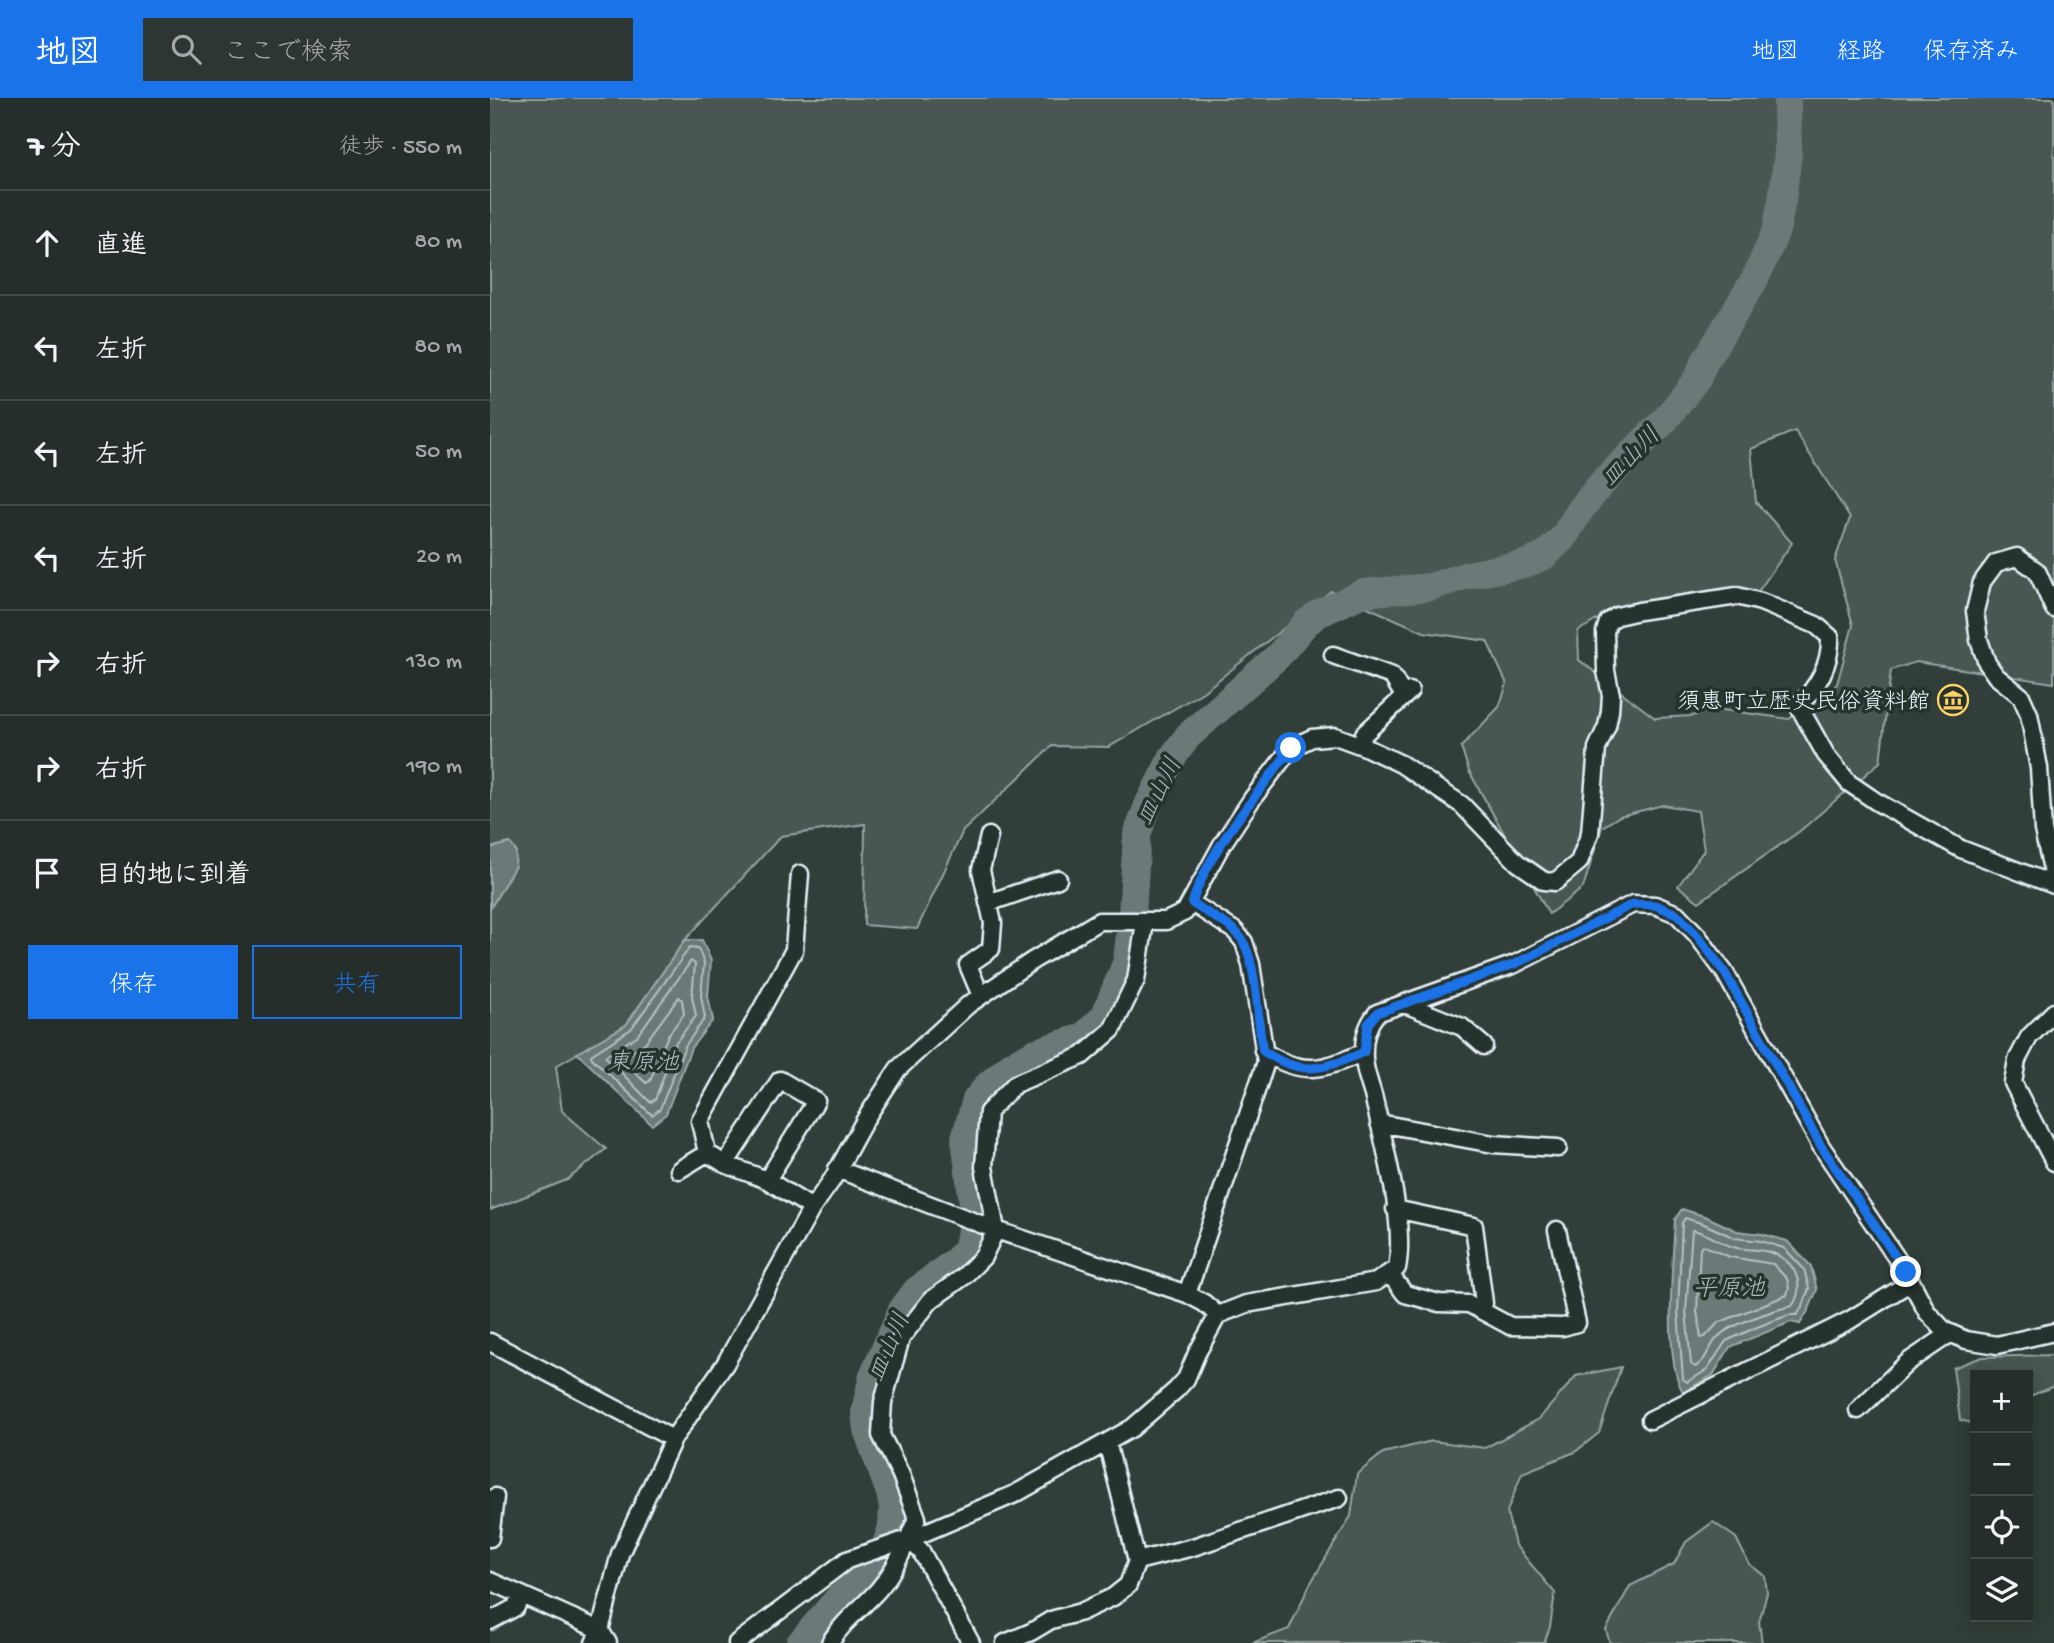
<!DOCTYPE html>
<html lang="ja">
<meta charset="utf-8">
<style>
:root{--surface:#262e2b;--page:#2e3633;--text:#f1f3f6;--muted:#a4a8a9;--line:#424a47;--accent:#1a73e8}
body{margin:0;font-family:"Gochi Hand","Klee One",sans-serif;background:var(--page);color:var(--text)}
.controls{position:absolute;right:21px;bottom:21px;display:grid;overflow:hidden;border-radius:0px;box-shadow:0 4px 18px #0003}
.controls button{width:63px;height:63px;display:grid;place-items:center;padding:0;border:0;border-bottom:2px solid var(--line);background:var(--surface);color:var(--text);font:35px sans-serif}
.stop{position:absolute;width:21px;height:21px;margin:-16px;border:5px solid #1a73e8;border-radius:50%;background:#fff}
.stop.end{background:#1a73e8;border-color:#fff;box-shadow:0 2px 7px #0008}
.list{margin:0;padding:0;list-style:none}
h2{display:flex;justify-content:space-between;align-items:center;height:91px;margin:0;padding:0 28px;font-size:30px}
h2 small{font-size:23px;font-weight:400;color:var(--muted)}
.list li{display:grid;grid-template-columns:46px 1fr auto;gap:21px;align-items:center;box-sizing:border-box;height:105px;padding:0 28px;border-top:2px solid var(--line)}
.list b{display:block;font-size:26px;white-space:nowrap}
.list em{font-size:23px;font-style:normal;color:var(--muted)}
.actions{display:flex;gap:14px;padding:21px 28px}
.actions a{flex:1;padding:16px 0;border:2px solid var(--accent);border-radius:0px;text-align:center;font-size:24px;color:var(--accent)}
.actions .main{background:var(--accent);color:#fff}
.icon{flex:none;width:38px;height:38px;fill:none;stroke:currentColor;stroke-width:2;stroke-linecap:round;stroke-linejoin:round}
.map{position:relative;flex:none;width:1564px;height:1545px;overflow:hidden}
header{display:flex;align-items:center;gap:42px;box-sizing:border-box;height:98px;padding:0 35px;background:var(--accent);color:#fff}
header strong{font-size:33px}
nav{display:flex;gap:38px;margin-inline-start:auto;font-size:24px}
.search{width:490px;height:63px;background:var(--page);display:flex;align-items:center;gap:18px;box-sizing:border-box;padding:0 24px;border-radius:0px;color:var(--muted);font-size:26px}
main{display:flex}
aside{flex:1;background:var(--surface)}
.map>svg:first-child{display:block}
.green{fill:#495651;stroke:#98a4a4;stroke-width:2;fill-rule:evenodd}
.water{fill:#6d7978;stroke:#9ea9ab;stroke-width:2}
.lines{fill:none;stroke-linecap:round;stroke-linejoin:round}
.shore{stroke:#b7c1c5;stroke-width:2}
.river{stroke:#6d7978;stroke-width:28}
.minor-casing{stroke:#e8f1f8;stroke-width:21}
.minor{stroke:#26332d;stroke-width:16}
.route{stroke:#1a73e8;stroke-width:9}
.labels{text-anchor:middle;stroke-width:7;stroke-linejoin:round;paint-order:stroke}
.poi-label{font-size:23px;fill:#e8f1f8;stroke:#26332d;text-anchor:end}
.water-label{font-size:24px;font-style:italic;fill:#b1bbbe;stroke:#26332d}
</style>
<header>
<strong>地図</strong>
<div class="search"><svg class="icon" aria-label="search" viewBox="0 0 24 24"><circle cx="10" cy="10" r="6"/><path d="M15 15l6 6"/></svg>ここで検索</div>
<nav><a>地図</a><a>経路</a><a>保存済み</a></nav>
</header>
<main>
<aside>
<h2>7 分<small>徒歩 · 550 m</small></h2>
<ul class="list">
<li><svg class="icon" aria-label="ahead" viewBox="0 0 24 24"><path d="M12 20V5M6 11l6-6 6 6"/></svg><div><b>直進</b></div><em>80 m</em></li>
<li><svg class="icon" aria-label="left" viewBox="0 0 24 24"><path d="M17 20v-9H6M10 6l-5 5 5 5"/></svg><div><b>左折</b></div><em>80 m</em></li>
<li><svg class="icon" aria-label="left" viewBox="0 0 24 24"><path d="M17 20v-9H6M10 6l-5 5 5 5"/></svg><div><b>左折</b></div><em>50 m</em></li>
<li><svg class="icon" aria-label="left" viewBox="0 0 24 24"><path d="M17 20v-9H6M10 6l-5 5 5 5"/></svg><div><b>左折</b></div><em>20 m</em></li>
<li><svg class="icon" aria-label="right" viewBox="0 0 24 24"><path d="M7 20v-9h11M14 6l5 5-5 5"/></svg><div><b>右折</b></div><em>130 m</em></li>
<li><svg class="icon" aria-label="right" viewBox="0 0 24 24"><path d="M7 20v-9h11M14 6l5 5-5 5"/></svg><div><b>右折</b></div><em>190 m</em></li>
<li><svg class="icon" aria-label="arrive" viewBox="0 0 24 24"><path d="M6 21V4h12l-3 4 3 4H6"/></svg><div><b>目的地に到着</b></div></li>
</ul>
<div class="actions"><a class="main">保存</a><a>共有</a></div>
</aside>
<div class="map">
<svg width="1564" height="1545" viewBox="0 0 1564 1545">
<rect width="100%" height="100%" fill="#323e39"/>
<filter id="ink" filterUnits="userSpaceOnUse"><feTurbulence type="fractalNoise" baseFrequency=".0143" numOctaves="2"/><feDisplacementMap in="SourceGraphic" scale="14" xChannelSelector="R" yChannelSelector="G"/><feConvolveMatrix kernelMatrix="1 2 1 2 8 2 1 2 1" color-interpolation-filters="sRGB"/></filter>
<g filter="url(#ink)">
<path class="green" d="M0 0H1564V585L1426 564 1401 572 1390 664 1310 733 1209 804 1188 788 1214 752 1208 713 1173 707 1130 718 1112 729 1093 790 1059 816 979 673 971 649 1009 609 1017 586 997 543 934 534 841 493 713 594 619 649 562 648 473 733 427 831 374 827 375 726 291 738 195 842 136 927 66 968 72 1013 116 1051 77 1082 0 1112ZM1305 333 1360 420 1345 462 1363 527 1347 586 1299 621 1226 611 1202 618 1165 620 1089 562 1088 533 1124 512 1265 498 1302 445 1266 404 1261 351Z
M1564 1257V1288L1538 1299V1277H1485V1326L1470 1322 1463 1270 1492 1259Z
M1131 1269 1109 1335 1085 1354 1032 1375 1017 1414 1025 1447 1065 1495 1060 1529 1054 1545H762L799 1531 819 1488 861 1418 867 1376 893 1355 942 1343 995 1350 1049 1321 1086 1278Z
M1223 1424 1246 1440 1259 1466 1275 1478 1277 1495 1269 1524 1272 1545H1120L1116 1532 1140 1488 1184 1466 1196 1444Z"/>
<path class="water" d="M20 745 26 753 25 768 0 811V750Z
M195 842H212L221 863 218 898 223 922 201 950 176 1016 162 1027 87 955 136 927Z
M1192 1111 1217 1119 1247 1133 1272 1136 1297 1143 1321 1168 1327 1192 1319 1211 1310 1226 1301 1224 1240 1249 1223 1277 1193 1294C1173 1262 1183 1162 1185 1121Z"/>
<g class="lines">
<path class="shore" d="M200 849 208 850 214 865 211 898 215 920 195 948 170 1011 162 1017 102 960 101 957 141 931Z
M201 863 205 866 202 899 206 918 186 944 165 1002 160 1004 115 958 147 938Z
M189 899 192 902 194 916 178 937 160 983 156 985 133 963V960L155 945Z
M1195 1120 1214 1126 1245 1140 1271 1143 1294 1150 1314 1171 1319 1191 1313 1208 1307 1217H1299L1267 1229 1236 1243 1217 1272 1197 1284 1193 1281 1188 1214 1192 1125Z
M1202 1132C1217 1134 1229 1145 1243 1149 1257 1153 1274 1150 1287 1157 1307 1166 1315 1190 1302 1208 1287 1211 1239 1227 1229 1238 1219 1247 1217 1263 1205 1269L1201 1266 1196 1213Z
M1212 1147 1240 1159 1283 1166 1297 1181 1299 1190 1297 1197 1228 1225 1215 1239 1211 1240 1207 1213 1210 1150Z"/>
<path class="river" d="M310 1545 352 1496 389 1467 402 1429 403 1409 400 1395 377 1332 375 1313 383 1278 412 1212 426 1193 467 1162 478 1149 484 1114 475 1040 486 1002 498 987 520 968 546 954 593 939 614 919 637 863 642 817 647 737 659 705 682 660 698 638 788 558 816 525 828 516 873 495 940 489 978 477 1035 466 1054 458 1073 440 1091 411 1112 385 1175 322 1207 281 1215 263 1265 181 1286 133 1292 102 1298 55 1297 0"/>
<g class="minor-casing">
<path id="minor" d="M1564 511 1547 473 1527 459 1506 465 1492 484 1485 513 1489 542 1497 565 1506 578 1531 598 1539 616 1549 670 1553 732 1564 780
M843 557 902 578 914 598
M871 647 874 636 920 593
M310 776 304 852 210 1023 217 1055 235 1066 277 1082 322 1110
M498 805 568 781
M491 898 478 867 501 851 503 825 491 772 499 738
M915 906 972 929 994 948
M1564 914 1539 939 1527 962 1523 985 1564 1064
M773 953C812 979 833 972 874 954
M889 1025 1003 1046 1068 1050
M235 1066 290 982 326 1003 277 1082
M347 1071 506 1132 697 1196 714 1205 728 1217
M189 1072 217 1055
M905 1111 984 1128 994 1205 992 1213
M899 1175 915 1196 949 1205 979 1206 1020 1228 1073 1229 1087 1225 1067 1132
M697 1196 776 964 761 866 754 844 745 833 702 805
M0 1244 183 1341
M1368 1312 1418 1264 1461 1235
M1160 1322 1360 1222 1421 1184
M0 1440 5 1399
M418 1441 431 1453 481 1545
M647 1463 703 1449 849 1400
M0 1483 110 1532 104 1545
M0 1523 26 1509 31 1497
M118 1545 110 1532 130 1456 183 1341 235 1266 322 1110 342 1082 376 1020 408 971 478 907 542 863 609 823H676L695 814 731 748 762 701 801 650 822 640 845 638 875 649 911 666 972 707 1028 765 1054 783 1065 784 1089 764 1100 735 1107 650 1117 628 1120 613 1121 597 1116 573 1115 534 1118 524 1127 518 1149 513 1247 498 1271 504 1326 527 1340 539C1341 565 1328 590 1308 607L1336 657 1359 685 1387 704 1471 751 1564 787
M247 1545 357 1462 429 1437 525 1396 642 1330 686 1292 696 1281 707 1255 728 1217 756 1206 886 1184 907 1170C916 1125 894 1047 884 1001 881 988 874 973 874 959 873 943 877 927 887 915L1025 866 1143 806 1165 807 1187 816 1207 837 1235 875 1331 1048 1416 1174 1437 1214 1455 1233 1476 1242 1507 1247 1564 1234
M340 1545C352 1524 372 1510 388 1492 407 1470 416 1446 427 1420L411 1377 391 1337 393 1304 411 1240 441 1202 473 1179 493 1159 506 1132 494 1069 498 1014 525 986 592 958 622 932 646 882 655 824
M515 1545 541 1534 561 1522 591 1514 623 1499 638 1487 647 1463 617 1344"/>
</g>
<use href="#minor" class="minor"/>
</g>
</g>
<g class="lines" filter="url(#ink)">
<path class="route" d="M801 650C767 698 720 749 702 805 715 814 731 822 744 832 769 853 766 921 773 953 812 979 833 972 874 954L878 926 887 915 1025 866 1143 806 1165 807 1187 816 1207 837 1235 875 1331 1048 1416 1174"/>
</g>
<defs>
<g id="museum-ring" transform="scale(1.575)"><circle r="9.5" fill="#26332d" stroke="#ffd166" stroke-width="1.5"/><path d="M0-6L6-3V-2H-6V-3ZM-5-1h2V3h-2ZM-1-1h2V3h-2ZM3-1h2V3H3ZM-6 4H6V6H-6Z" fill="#ffd166"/></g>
</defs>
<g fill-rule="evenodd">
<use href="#museum-ring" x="1463" y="602"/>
</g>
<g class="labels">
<g class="poi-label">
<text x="1440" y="610">須惠町立歴史民俗資料館</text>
</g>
<g class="water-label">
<text transform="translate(1140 358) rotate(-46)" y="8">皿山川</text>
<text transform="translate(668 693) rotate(-64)" y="8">皿山川</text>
<text x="153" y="971">東原池</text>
<text x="1239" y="1197">平原池</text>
<text transform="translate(398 1249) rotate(-67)" y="8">皿山川</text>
</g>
</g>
</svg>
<div class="controls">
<button>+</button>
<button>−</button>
<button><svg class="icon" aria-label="locate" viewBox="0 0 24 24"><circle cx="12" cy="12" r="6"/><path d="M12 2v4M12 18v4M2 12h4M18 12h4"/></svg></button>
<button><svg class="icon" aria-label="layers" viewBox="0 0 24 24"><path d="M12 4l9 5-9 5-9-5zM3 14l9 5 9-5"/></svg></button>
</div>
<div class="stop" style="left:801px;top:650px"></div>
<div class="stop end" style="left:1416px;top:1174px"></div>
</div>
</main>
